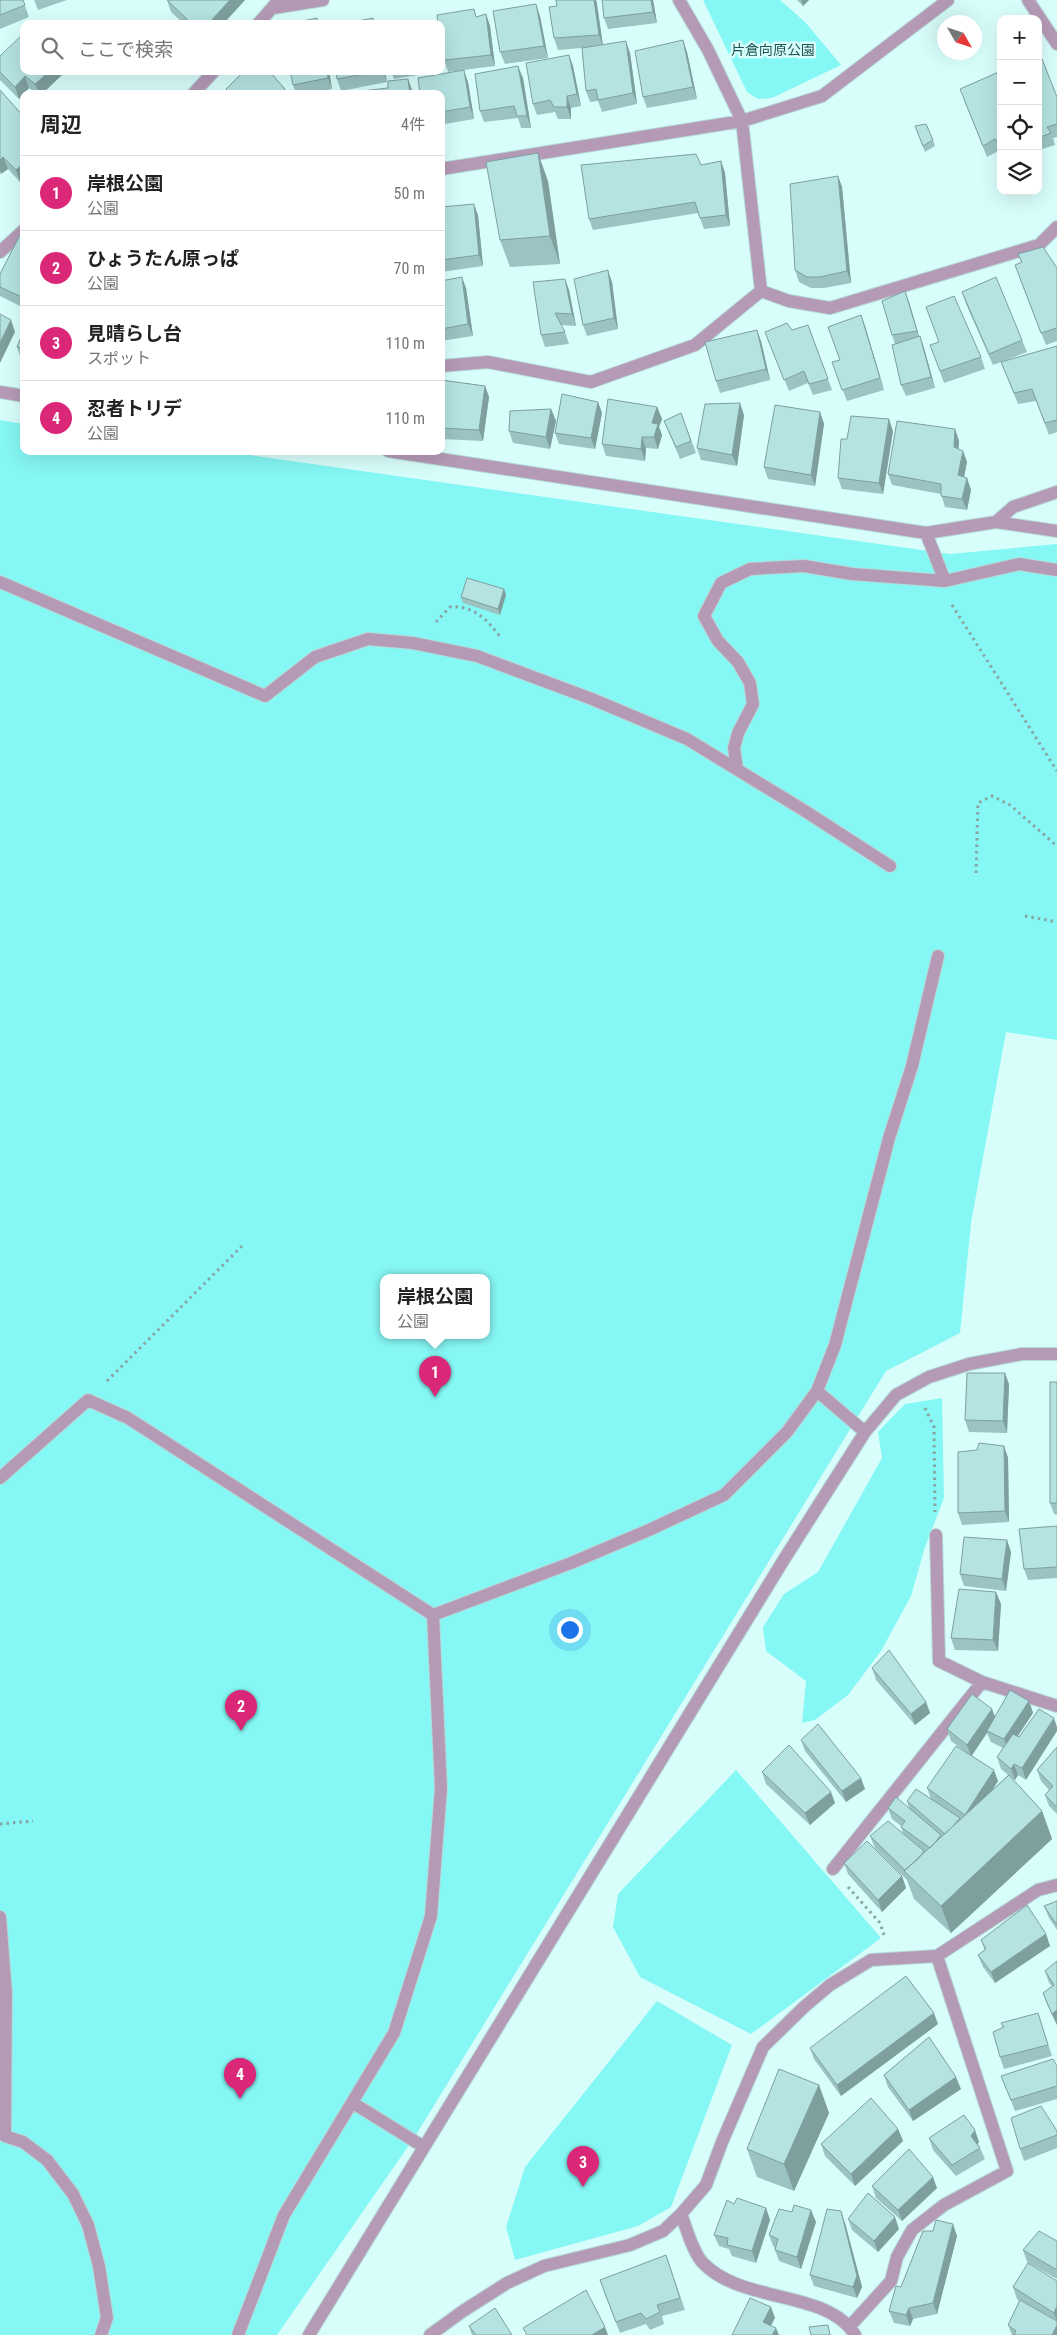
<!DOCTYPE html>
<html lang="ja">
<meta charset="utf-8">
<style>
:root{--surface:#fff;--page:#f6f6f6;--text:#222;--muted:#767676;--line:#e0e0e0;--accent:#db2777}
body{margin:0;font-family:"Roboto Condensed","Noto Sans JP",sans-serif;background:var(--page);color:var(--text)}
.controls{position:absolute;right:15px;top:15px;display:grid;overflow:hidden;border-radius:10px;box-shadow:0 5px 20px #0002}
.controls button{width:45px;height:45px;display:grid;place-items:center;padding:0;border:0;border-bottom:1px solid var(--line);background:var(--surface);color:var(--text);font:25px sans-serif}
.compass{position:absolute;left:937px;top:15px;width:45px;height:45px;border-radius:50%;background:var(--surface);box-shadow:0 5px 20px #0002;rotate:129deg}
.you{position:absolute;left:569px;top:1629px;width:18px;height:18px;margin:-12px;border:4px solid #fff;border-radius:50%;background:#1a73e8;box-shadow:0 0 0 8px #1a73e833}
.badge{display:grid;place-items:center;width:32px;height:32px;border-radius:50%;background:var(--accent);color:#fff;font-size:16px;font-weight:700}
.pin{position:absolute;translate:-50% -41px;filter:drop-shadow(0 1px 2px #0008)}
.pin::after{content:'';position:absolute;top:26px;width:18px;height:15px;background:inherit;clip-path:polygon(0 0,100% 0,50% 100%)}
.popup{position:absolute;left:380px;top:1274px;width:110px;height:65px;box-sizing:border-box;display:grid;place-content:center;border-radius:10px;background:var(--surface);filter:drop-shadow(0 1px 4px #0005);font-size:16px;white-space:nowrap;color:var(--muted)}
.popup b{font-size:19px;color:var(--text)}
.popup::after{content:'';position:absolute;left:50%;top:100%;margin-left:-10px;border:10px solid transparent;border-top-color:var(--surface)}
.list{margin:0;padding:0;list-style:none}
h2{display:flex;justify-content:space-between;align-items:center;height:65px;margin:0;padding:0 20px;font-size:21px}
h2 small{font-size:16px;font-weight:400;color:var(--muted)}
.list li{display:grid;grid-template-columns:32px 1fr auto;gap:15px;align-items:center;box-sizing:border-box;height:75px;padding:0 20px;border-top:1px solid var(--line)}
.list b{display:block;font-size:19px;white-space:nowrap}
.list p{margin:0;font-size:16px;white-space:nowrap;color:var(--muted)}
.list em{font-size:16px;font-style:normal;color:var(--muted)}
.icon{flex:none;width:28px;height:28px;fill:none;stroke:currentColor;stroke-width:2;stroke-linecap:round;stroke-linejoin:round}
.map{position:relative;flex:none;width:1057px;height:2335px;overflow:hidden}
.search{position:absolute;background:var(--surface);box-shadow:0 5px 20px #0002;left:20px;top:20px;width:425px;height:55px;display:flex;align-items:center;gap:12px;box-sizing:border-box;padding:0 18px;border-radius:10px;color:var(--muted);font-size:19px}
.panel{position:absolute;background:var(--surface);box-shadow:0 5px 20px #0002;left:20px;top:90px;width:425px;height:365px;border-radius:10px}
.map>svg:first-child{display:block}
.green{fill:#85f7f4;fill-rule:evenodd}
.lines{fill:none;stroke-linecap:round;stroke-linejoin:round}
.minor-casing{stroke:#b5d8d6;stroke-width:14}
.path{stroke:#87a5a3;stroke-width:3;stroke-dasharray:2.5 4;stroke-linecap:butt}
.minor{stroke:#b59ab6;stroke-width:12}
.wall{fill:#9bc3c2;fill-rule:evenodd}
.shaded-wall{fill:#7e9f9e}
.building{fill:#b4e3e1;stroke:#7e9f9e}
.labels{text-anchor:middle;stroke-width:5;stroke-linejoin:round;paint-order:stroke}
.park-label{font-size:14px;fill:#1c5352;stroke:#d8fefc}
</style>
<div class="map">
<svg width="1057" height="2335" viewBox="0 0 1057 2335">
<rect width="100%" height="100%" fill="#d8fefc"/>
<path class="green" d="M703 0H780L805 22 841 65 772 98 758 99 747 92Z
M0 420 24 424V451H220L950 554 1057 544V1040L1006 1032 971 1223 960 1333 886 1371 414 2138 277 2335H0ZM384 1278H486V1336H384Z
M942 1398 944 1498 925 1547 911 1596 881 1651 848 1695 815 1720 802 1723 806 1681 766 1651 763 1627 784 1594 818 1572 882 1458 878 1432 905 1404Z
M736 1770 881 1938 751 2034 640 1977 613 1927 618 1894Z
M657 2001 732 2045 671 2207 638 2226 515 2260 506 2227 525 2167Z"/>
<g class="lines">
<g class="minor-casing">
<path id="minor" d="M679 0 708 50 742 121 761 291 789 301 830 308 1039 245 1057 227
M1028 0 1057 44
M273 8 323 0
M258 24 278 1
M193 94 214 71
M441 169 742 121 822 96 948 0
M0 252 24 230
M441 366 488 362 591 382 695 345 761 291
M0 392 24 396
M388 451 926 533 996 522 1057 531
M996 522 1013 507 1057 492
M926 533 945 581
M0 582 265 696 315 657 368 639 413 643 477 656 592 699 687 739 805 811 890 866
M737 769 734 748 738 733 753 704 750 683 738 662 718 641 704 616 721 583 750 569 804 566 852 574 945 581 1019 564 1057 570
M817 1391 865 1432
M0 1478 88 1400 128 1418 433 1615
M936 1535 939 1661 982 1682 1057 1706
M433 1615 571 1563 649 1530 724 1495 787 1432 817 1391 835 1345 889 1138 912 1066 938 956
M833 1869 982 1682
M0 1917 6 1993 5 2136 23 2142 47 2160 73 2194 88 2225 99 2266 107 2318 101 2335
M353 2103 424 2147
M681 2214C686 2227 693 2253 703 2263 742 2304 829 2290 855 2335
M850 2326 891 2281 897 2257 912 2230 944 2205 1007 2171 937 1956
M238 2335 284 2215 394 2033 431 1916 441 1788 433 1615
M309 2335 783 1561 865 1432 896 1395 929 1377 969 1364 1022 1354H1057
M430 2335 463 2311 507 2283 544 2266 630 2245 663 2231 681 2214 706 2185 722 2142 763 2047 804 2007 830 1985 871 1960 937 1956 1038 1890 1057 1885"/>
</g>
<path class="path" d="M952 605 1057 771
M436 622 450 607C473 605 488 620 501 638
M976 873 978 803 992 796 1010 805 1057 846
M1025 916 1057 922
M107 1381 242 1246
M925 1408 934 1427 935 1512
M0 1824 33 1821
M848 1887 880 1923 884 1935"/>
<use href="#minor" class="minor"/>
</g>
<path class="wall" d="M0 0H23L29 17 0 29Z
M34 0H67L38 10Z
M167 0H245L223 24H184L171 12Z
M556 0H596L597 4 603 45 630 53 637 104 602 112 598 101 590 102 586 91 582 48 558 50 554 38 557 6Z
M602 0H653L657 23 608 29 604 18Z
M797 0H809L803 6Z
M486 14 490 26 495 66 448 72 444 60 477 17Z
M540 16 548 58 505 64 500 52Z
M683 40 687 52 697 99 647 108 643 97Z
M569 55 573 66 581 106 571 108V119H558L555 112 537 115 533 104Z
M1038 55 1057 97V137L1053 138 1055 145 1042 149 1038 145Z
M0 56 66 71 42 94H37L29 88 19 99 0 80Z
M441 70V71L394 79 391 71H441Z
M329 71 332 89 310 94H296L293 85Z
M336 71H385L387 82 341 91 337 79Z
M1001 71V152L1000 150 987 157 964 100Z
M523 78 531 128H521L518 118 484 122 480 111Z
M468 82 474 119 445 124 443 118H441V94Z
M0 90 24 117V179L20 182 8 169 1 174 0 172Z
M915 126 933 140 935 146 925 152Z
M721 161 725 173 730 226 704 229 698 213 593 230 589 219 701 165Z
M838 176 842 187 851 283 824 288H811L799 282 795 270Z
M548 181 560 264 510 267 500 240Z
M441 207 478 215 483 266 441 272Z
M24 234V308L0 296V274Z
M1018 254 1057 268V341L1046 345 1019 277 1021 262Z
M565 279 569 290 576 326 561 325 565 332 569 344 545 347 541 335Z
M441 281 466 288 473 336 441 341Z
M612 282 618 329 587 336 583 325Z
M962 292 1022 340 1027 352 993 365 966 304Z
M909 302 919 336H920L924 348 935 388 906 396 901 385 895 344 892 335Z
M861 315 865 326 884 390 847 401 832 362 840 360Z
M808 325 832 390 813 395 808 383 789 391 765 332 792 330Z
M24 330V360L21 359 17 347Z
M761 341 770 380 720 393 716 381Z
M930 345 981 357 985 369 944 383Z
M1057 346V432L1049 435 1036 401 1018 404 1001 362Z
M441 380 485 386 489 397 483 441 441 439Z
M598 402 602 413 595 449 559 444 555 433Z
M657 407 662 419 659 427 662 435 658 449 646 448 645 461 606 456 602 444Z
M551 409 556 421 550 449 513 443 509 431Z
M820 412 824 424 815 486 768 479 764 467Z
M681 413 696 453 680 459 664 421Z
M744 415 737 466 701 460 697 448Z
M955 429 959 441 958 449 963 451 967 462 964 477 967 478 971 490 967 510 945 507 941 494 892 485 888 474Z
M893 431 883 494 842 489 838 478 847 439Z
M504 589 506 595 500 615 463 603 461 597Z
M1057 1382V1515L1054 1514 1050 1503Z
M1009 1384 1007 1433 969 1432 965 1420Z
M1004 1446 1008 1458 1009 1522 962 1525 958 1513 977 1450Z
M1057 1526V1578L1028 1580 1024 1569Z
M1011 1552 1006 1591 964 1586 960 1574Z
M1001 1604 998 1651 955 1650 951 1638Z
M872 1668 926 1702 930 1713 915 1725 876 1680Z
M1029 1701 1033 1713 1018 1736 1026 1780 1018 1775 1015 1780 1010 1777 1042 1811 1052 1839 951 1933 914 1899 907 1880 875 1848 870 1836 903 1834 901 1826 892 1819 888 1808H909L907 1801 931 1799 927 1788 967 1753 951 1741 947 1729 992 1709 995 1716ZM987 1733 991 1742 1003 1748 997 1757 1001 1769 1008 1775 993 1789 998 1781 972 1756Z
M801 1740 865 1789 846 1802 805 1751Z
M1057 1747V1814L1049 1806 1045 1795 1049 1790 1041 1781 1037 1770Z
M762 1772 835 1803 810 1825 766 1784Z
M844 1863 902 1876 906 1888 882 1912 848 1874Z
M1057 1901V1930L1049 1918 1044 1906Z
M1046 1934 1050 1946 995 1983 983 1967 978 1955 985 1951 981 1940Z
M1057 1961V2025L1047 2004 1043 1993 1052 1986 1049 1983 1045 1971Z
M1038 2013 1052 2056 1004 2069 1000 2057 1003 2028 1001 2023Z
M938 2024 841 2096 814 2059 810 2048Z
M1057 2066V2099L1015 2111 1001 2076Z
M884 2075 961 2089 913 2121 888 2087Z
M819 2085 829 2113 794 2191 757 2177 747 2149Z
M898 2129 903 2141 855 2186 825 2156 821 2144Z
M1057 2131V2148L1024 2161 1020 2149Z
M929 2138 979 2142 978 2144 980 2148 985 2159 956 2176 933 2150Z
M872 2186 937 2188 902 2221 876 2198Z
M734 2204 766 2208 770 2220 756 2263 732 2256 729 2249 719 2246 714 2235Z
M848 2219 899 2229 878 2252 852 2230Z
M816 2222 801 2269 779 2261 775 2250V2248L773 2246 769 2235Z
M845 2223 862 2287 857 2298 814 2286 810 2275Z
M933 2231 957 2236 937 2314 913 2319 910 2326 894 2323 889 2311 901 2287Z
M1057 2241V2279L1027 2262 1023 2250Z
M666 2255 685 2310 662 2316 664 2324 650 2330 646 2324 620 2333 604 2292Z
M1057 2281V2335H1012L1008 2325 1019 2301 1017 2299 1013 2287Z
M469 2326 512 2335H472Z"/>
<path class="shaded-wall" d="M230 0H245L223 24H208Z
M594 0H596L597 4 603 47 599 35Z
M651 0H653L657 23 653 12Z
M801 0H809L803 6Z
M536 4 540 16 548 58 544 46Z
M486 14 490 26 495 66 491 55Z
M683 40 687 52 697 99 693 87Z
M626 41 630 53 637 104 633 93Z
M569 55 573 66 581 106 577 94Z
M518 66 523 78 531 128 527 116Z
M464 70 468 82 474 119 470 107Z
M50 71H66L42 94H39L35 84Z
M327 71H329L332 89 328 78Z
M383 71H385L387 82Z
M25 76 29 88 19 99 15 87Z
M408 79 412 90V94H410Z
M285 89 286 94H279Z
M567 96 571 108V119L567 107Z
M538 153 548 181 560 264 550 236Z
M3 157 8 169 1 174 0 170V160Z
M721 161 725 173 730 226 726 215Z
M24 163V179L20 182 16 170Z
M838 176 842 187 851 283 847 271Z
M474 204 478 215 483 266 479 255Z
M608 270 612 282 618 329 614 318Z
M462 277 466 288 473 336 468 324Z
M565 279 569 290 576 326 572 314Z
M905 291 909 302 921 343 917 331Z
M861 315 865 326 884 390 880 378Z
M11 320 15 332 0 363V343Z
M757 330 761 341 770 380 766 369Z
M920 336 924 348 935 388 931 377Z
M485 386 489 397 483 441 479 430Z
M598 402 602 413 595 449 591 438Z
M740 403 744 415 737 466 732 455Z
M657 407 662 419 659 427 662 435 658 449 654 437 652 423Z
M551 409 556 421 550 449 546 437Z
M820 412 824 424 815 486 811 475Z
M889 419 893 431 883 494 879 483Z
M955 429 959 441 958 458 954 447Z
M642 437 646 448 645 461 641 449Z
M963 451 967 462 962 487 958 475Z
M967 478 971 490 967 510 962 499Z
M504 589 506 595 500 615 498 609Z
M1005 1373 1009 1384 1007 1433 1003 1421Z
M1004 1446 1008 1458 1009 1522 1005 1511Z
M1007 1540 1011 1552 1006 1591 1002 1579Z
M996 1592 1001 1604 998 1651 993 1640Z
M1029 1701 1033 1713 1008 1750 1004 1739Z
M926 1702 930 1713 915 1725 911 1714Z
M992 1709 996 1720 987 1731V1733L971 1756 967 1745Z
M1054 1718 1057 1727V1731L1026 1780 1022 1768Z
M1014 1764 1018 1775 1015 1780 1011 1769Z
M994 1770 998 1781 969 1827 965 1815Z
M861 1778 865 1789 846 1802 842 1791Z
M831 1792 835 1803 810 1825 805 1813Z
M1042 1811 1052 1839 951 1933 941 1906Z
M902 1876 906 1888 882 1912 878 1900Z
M1046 1934 1050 1946 995 1983 991 1972Z
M1057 2010V2025L1052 2014Z
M934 2013 938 2024 841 2096 837 2085Z
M956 2077 961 2089 913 2121 909 2110Z
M819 2085 829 2113 794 2191 784 2164Z
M898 2129 903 2141 855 2186 851 2174Z
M975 2130 979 2142 975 2147 971 2136Z
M933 2177 937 2188 902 2221 898 2210Z
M766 2208 770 2220 756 2263 752 2251Z
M811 2210 816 2222 801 2269 797 2257Z
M841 2211 845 2223 862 2287 857 2298 853 2287Z
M895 2217 899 2229 878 2252 874 2241Z
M953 2224 957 2236 937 2314 933 2303Z
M1057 2306V2322L1054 2313Z
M771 2307 775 2318 767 2333 763 2322Z
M909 2308 913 2319 910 2326 906 2315Z
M1057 2325V2335H1052Z
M605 2327 608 2335H592Z
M776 2328 779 2335H772Z"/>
<path class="building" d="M0 0H23L25 5 0 15Z
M167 0H230L208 24H192Z
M556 0H594L599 35 554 38 549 7 557 6Z
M602 0H651L653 12 604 18Z
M536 4 544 46 500 52 493 11Z
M474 9 476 17 486 14 491 55 444 60 441 43V24H438L437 15Z
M317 18 318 24H288Z
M373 18 374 24H353V22Z
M24 33V71H50L35 84 25 76 15 87 0 72V56Z
M683 40 693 87 643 97 635 51Z
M626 41 633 93 598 100 596 89 586 91 582 48Z
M1040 54 1057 97V124L1047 127 1051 133 1038 138V55Z
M569 55 577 94 567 96V107H554L550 100 533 104 526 63Z
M518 66 527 116H517L514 106 480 111 475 74Z
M464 70 470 107 441 112V94H420L418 78Z
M244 71H269L285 89 279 94H231L226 89Z
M290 71H327L328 78 293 85Z
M336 71H380L337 79Z
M1001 71V144L999 145 995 139 983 146 960 89Z
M408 79 410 94H363L362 91 388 88V81Z
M0 90 24 117V163L16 170 3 157 0 160Z
M926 124 933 140 923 146 915 126Z
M538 153 550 236 500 240 486 162Z
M696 154 701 165 721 161 726 215 700 218 695 202 589 219 581 165Z
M838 176 847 271 820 277H807L795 270 790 184Z
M474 204 479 255 441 260V207Z
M21 233 24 234V298L0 287V274Z
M1043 247 1057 268V328L1041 333 1015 265 1022 262 1018 254Z
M608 270 614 318 583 325 574 279Z
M462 277 468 324 441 329V281Z
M996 277 1022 340 989 354 962 292Z
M565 279 572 314 555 313 565 332 541 335 533 282Z
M905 291 917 331 892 335 882 301Z
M954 296 981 357 940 371 930 345 939 342 926 307Z
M0 314 11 320 0 343Z
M861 315 880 378 842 390 832 362 840 360 828 327Z
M787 323 792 330 808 325 828 379 809 384 804 371 784 380 765 332Z
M24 330V349L17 347Z
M757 330 766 369 716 381 705 342Z
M920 336 931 377 901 385 892 345Z
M1057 346V420L1045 423 1032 389 1014 393 1001 362Z
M441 380 485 386 479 430 441 428Z
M562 394 598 402 591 438 555 433Z
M608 399 657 407 652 423 658 424 654 437H642L641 449 602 444Z
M740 403 732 455 697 448 705 404Z
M775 405 820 412 811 475 764 467Z
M551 409 546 437 509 431 510 411Z
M681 413 691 441 676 447 664 421Z
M851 416 889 419 879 483 838 478 841 439H847Z
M897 421 955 429 954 447 963 451 958 475 967 478 962 499 941 496V484L888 474Z
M467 578 504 589 498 609 461 597Z
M967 1373H1005L1003 1421 965 1420Z
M1050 1382H1057V1503H1050Z
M979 1443 1004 1446 1005 1511 958 1513V1452L977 1450Z
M1057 1526V1567L1024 1569 1019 1529Z
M964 1537 1007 1540 1002 1579 960 1574Z
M959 1589 996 1592 993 1640 951 1638Z
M889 1650 926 1702 911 1714 872 1668Z
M1010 1690 1029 1701 1004 1739 987 1731Z
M972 1694 992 1709 967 1745 947 1729Z
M1039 1709 1054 1718 1022 1768 1014 1764 1011 1769 997 1757 1013 1734 1019 1737Z
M818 1724 861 1778 842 1791 801 1740Z
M789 1745 831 1792 805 1813 762 1772Z
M956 1746 994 1770 965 1815 927 1788Z
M1057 1747V1807L1045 1795 1053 1786 1037 1770Z
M1009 1775 1042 1811 941 1906 904 1871Z
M916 1789 960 1818 953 1826 945 1834 907 1801Z
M896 1797 941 1835 934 1844 930 1848 901 1827 905 1821 888 1808Z
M888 1821 924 1851 918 1859 905 1870 870 1836Z
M867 1841 902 1876 878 1900 844 1863Z
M1057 1901V1925L1044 1906Z
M1027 1905 1046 1934 991 1972 978 1955 986 1949 981 1940Z
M1057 1961V2010L1052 2014 1043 1993 1054 1985 1045 1971Z
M906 1976 934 2013 837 2085 810 2048Z
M1038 2013 1048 2045 1000 2057 993 2032 1004 2027 1001 2023Z
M929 2037 956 2077 909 2110 884 2075Z
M1053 2059 1057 2066V2086L1011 2100 1001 2076Z
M779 2069 819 2085 784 2164 747 2149Z
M871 2098 898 2129 851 2174 821 2144Z
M1041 2106 1057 2131V2135L1020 2149 1011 2118Z
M964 2115 975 2130 971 2136 980 2148 952 2165 929 2138Z
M909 2149 933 2177 898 2210 872 2186Z
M868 2193 895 2217 874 2241 848 2219Z
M737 2198 766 2208 752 2251 727 2245 728 2238 714 2235 727 2200 734 2204Z
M794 2205 811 2210 797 2257 775 2250 778 2239 769 2235 779 2209 792 2212Z
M827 2209 841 2211 857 2276 853 2287 810 2275Z
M936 2220 953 2224 933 2303 909 2308 906 2315 889 2311 896 2286 901 2287 923 2231H933Z
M1039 2231 1057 2241V2270L1023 2250Z
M666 2255 680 2298 657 2305 660 2312 646 2319 641 2313 616 2322 600 2280Z
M1028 2263 1057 2281V2306L1054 2313 1013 2287Z
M586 2290 605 2327 592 2335H527L523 2328Z
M750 2298 771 2307 763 2322 776 2328 772 2335H732Z
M1020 2300 1057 2321V2325L1052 2335H1014L1016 2331 1008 2325Z
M495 2308 512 2335H476L469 2326Z
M828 2325 830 2335H811L809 2327Z"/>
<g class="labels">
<g class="park-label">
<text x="773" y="55">片倉向原公園</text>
</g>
</g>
</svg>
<div class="controls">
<button>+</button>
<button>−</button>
<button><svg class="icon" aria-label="locate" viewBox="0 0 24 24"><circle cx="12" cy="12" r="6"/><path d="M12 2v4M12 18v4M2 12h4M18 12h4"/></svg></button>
<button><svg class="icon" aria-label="layers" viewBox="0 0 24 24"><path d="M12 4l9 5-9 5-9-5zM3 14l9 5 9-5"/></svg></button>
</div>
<svg class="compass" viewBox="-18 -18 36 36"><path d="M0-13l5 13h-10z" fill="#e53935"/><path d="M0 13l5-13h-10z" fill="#767676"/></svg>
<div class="you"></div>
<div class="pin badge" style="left:435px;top:1397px">1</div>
<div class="popup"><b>岸根公園</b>公園</div>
<div class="pin badge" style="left:241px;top:1731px">2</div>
<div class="pin badge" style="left:583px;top:2187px">3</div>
<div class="pin badge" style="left:240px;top:2099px">4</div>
<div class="search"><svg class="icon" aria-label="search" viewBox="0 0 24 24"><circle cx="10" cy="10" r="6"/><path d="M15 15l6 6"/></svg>ここで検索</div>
<section class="panel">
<h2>周辺<small>4件</small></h2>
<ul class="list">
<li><span class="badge">1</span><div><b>岸根公園</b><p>公園</p></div><em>50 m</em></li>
<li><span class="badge">2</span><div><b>ひょうたん原っぱ</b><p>公園</p></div><em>70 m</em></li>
<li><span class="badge">3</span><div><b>見晴らし台</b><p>スポット</p></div><em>110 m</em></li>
<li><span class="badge">4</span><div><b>忍者トリデ</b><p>公園</p></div><em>110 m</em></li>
</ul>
</section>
</div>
